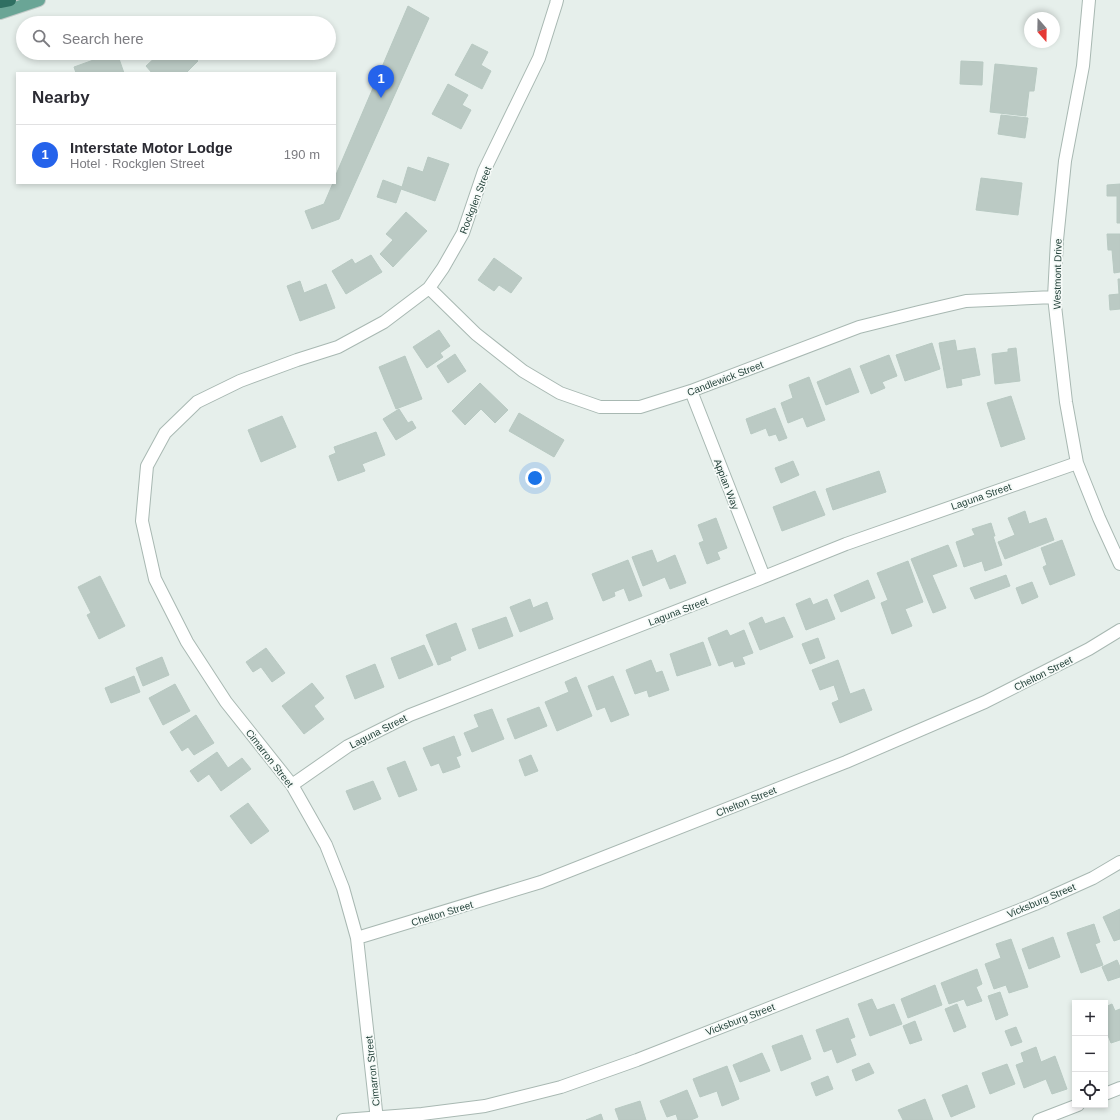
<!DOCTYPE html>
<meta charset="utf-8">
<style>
:root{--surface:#fff;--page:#f2f2f3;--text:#2b2b33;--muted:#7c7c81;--line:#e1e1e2;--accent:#2563eb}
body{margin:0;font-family:Helvetica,sans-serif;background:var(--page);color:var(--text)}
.controls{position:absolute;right:12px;bottom:12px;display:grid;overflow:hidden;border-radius:0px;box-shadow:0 2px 6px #0003}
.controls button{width:36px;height:36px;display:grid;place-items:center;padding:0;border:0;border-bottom:1px solid var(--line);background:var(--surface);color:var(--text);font:20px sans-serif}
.compass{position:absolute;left:1024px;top:12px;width:36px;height:36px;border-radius:50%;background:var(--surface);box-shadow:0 2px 6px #0003;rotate:160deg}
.you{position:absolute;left:535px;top:478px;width:14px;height:14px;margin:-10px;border:3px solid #fff;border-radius:50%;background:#1a73e8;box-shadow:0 0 0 6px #1a73e833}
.badge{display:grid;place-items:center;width:26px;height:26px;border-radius:50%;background:var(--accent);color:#fff;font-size:13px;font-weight:700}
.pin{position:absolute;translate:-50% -33px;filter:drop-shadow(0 1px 2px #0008)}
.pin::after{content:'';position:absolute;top:21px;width:14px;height:12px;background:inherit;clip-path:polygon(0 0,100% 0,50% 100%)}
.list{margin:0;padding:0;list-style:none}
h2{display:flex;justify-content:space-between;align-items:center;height:52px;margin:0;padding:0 16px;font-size:17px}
h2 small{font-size:13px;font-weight:400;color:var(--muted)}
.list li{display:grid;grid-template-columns:26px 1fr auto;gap:12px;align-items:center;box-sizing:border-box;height:60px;padding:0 16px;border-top:1px solid var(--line)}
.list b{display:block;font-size:15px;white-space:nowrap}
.list p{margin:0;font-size:13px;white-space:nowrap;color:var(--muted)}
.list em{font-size:13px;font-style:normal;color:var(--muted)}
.icon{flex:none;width:22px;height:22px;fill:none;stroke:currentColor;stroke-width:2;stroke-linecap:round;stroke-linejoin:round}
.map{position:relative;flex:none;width:1120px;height:1120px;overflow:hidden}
.search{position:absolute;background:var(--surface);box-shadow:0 2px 6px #0003;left:16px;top:16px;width:320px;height:44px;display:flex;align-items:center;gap:10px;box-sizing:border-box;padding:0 14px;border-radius:22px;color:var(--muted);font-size:15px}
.panel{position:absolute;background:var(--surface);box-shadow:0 2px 6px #0003;left:16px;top:72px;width:320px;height:112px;border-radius:0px}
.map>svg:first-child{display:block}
.building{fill:#bbcac4;stroke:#b8c9c2}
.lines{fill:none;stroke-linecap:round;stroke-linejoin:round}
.minor-casing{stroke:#a8b8b2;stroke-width:14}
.major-casing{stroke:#c2cac8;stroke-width:14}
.highway-casing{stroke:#c2cac8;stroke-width:14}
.minor{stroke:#fff;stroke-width:12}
.major{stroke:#6aa596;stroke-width:12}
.highway{stroke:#2f6f62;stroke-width:12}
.labels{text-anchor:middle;stroke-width:3.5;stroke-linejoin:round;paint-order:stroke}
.street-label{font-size:10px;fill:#24423a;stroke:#f7fbf9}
</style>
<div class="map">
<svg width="1120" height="1120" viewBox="0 0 1120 1120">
<rect width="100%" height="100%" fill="#e6efeb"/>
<path class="building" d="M408 6 429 18 339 219 312 229 305 211 324 204 333 183H335V177Z
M472 44 488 52 481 65 491 71 482 89 455 75Z
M113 53H117L124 73H76L74 67Z
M160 53H189L198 61 186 73H152L146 66Z
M961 61 983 62 982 85 960 84Z
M995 64 1037 68 1034 91H1029L1026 116 990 112Z
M448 84 468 95 462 105 471 110 461 129 432 114Z
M1001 115 1028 118 1025 138 998 134Z
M428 157 449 164 435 201 401 189 396 203 377 197 383 180 402 187 408 167 423 172Z
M981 178 1022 183 1018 215 976 210Z
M1120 184V223H1117V196H1107V185Z
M406 212 427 231 393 267 380 254 393 240 386 234Z
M1107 234H1120V272L1114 273 1112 250H1108Z
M371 255 382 272 346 294 332 271 352 259 355 264Z
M494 258 522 278 511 293 499 285 494 291 478 280Z
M1118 279H1120V309L1110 310 1109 295 1119 294Z
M300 281 304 293 326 284 335 308 300 321 287 286Z
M439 330 450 346 440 353 443 357 427 368 413 347Z
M955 340 957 351 975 348 980 375 961 379 962 385 947 388 939 343Z
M932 343 940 369 905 381 896 355Z
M1016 348 1020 381 995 384 992 354 1008 352V349Z
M455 354 466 371 448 383 437 366Z
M889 355 897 376 882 382 885 388 871 394 860 366Z
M405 356 422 399 396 409 379 367Z
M850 368 859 392 826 405 817 382Z
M809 377 825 420 807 427 803 417 788 423 781 403 793 398 789 385Z
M480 383 508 410 495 423 481 409 465 425 452 411Z
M1011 396 1025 439 1001 447 987 403Z
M775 408 787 438 779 441 776 434 769 436 766 428 751 434 746 419Z
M399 409 408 423 412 421 416 428 396 440 383 419Z
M519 413 564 440 554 457 509 431Z
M282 416 296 447 261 462 248 430Z
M376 432 385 455 362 464 365 471 338 481 329 456 336 453 334 447Z
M793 461 799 475 781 483 775 468Z
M879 471 886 492 833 510 826 489Z
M815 491 825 515 782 531 773 507Z
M1025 511 1029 524 1046 518 1054 540 1005 559 998 542 1015 535 1008 518Z
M716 518 727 548 717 552 720 559 707 564 699 543 704 541 698 525Z
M991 523 995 536H993L1002 565 985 571 982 561 964 567 956 542 975 535 972 529Z
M1062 540 1075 575 1050 585 1043 567 1047 565 1041 548Z
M948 545 957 566 932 575 946 608 933 613 911 559Z
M652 550 657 563 675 555 686 583 670 589 665 577 643 586 632 557Z
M628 560 642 596 629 601 624 588 614 592 615 596 603 601 592 574Z
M908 561 923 602 905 609 912 626 892 634 881 603 888 600 877 573Z
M1006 575 1010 586 975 599 970 588Z
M100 576 125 626 99 639 87 615 91 613 78 587Z
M868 580 875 598 841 612 834 595Z
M1032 582 1038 597 1022 604 1016 588Z
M810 598 813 605 827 599 835 619 806 630 796 604Z
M530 599 533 608 547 602 553 619 520 632 510 607Z
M506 617 513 636 479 649 472 629Z
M762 617 765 624 784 617 793 637 760 650 749 623Z
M456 623 466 650 450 657 451 660 438 665 426 635Z
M727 630 730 636 744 630 753 653 742 657 745 664 735 667 733 661 719 666 708 638Z
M818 638 825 658 810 664 802 644Z
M703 642 711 665 677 676 670 654Z
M424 645 433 665 399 679 391 658Z
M266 648 285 673 272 682 261 667 253 672 246 662Z
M162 657 169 675 143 686 136 668Z
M651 660 656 673 662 671 669 690 649 697 647 690 635 694 626 670Z
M838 660 850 694 864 689 872 710 840 723 832 703 839 700 834 685 820 690 812 670Z
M375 664 384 687 355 699 346 676Z
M134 676 140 692 111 703 105 688Z
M613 676 629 715 611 722 605 707 597 710 588 686Z
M576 677 592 716 557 731 545 702 569 692 565 682Z
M312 683 324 698 314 706 324 719 304 734 282 706Z
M175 684 190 711 163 725 149 698Z
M539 707 547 726 515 739 507 719Z
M492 709 504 739 472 752 464 733 479 727 474 715Z
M196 715 214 743 194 755 188 747 182 751 170 732Z
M454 736 461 755 456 757 460 767 443 773 439 763 431 766 423 748Z
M217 752 228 768 242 758 251 769 221 791 209 774 198 782 190 771Z
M531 755 538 771 525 776 519 760Z
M405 761 417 790 399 797 387 768Z
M373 781 381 799 354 810 346 791Z
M248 803 269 831 251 844 230 816Z
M1120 909V939L1114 941 1103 917Z
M1094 924 1100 942 1095 944 1103 965 1081 973 1067 933Z
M1053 937 1060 957 1029 969 1022 949Z
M1011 939 1028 987 1009 993 1006 985 994 989 985 964 1001 958 996 944Z
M1117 960 1120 967V977L1108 981 1102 967Z
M977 969 982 984 976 987 982 1001 967 1006 964 999 949 1004 941 983Z
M935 985 942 1005 908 1018 901 999Z
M1000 992 1008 1015 996 1020 988 996Z
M872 999 877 1010 894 1004 902 1024 870 1036 858 1004Z
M957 1004 966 1027 954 1032 945 1009Z
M1112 1004 1115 1011 1120 1009V1040L1111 1043 1105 1028V1007Z
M848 1018 855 1037 850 1039 856 1055 837 1063 832 1049 824 1052 816 1030Z
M915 1021 922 1040 910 1044 903 1026Z
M1016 1027 1022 1042 1011 1046 1005 1031Z
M802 1035 811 1059 781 1071 772 1046Z
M1036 1047 1041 1062 1055 1056 1067 1089 1052 1094 1046 1079 1024 1088 1016 1065 1024 1062 1021 1053Z
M762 1053 770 1071 740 1082 733 1065Z
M869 1063 874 1073 856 1081 852 1070Z
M1007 1064 1015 1084 990 1094 982 1073Z
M727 1066 739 1099 722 1106 717 1091 700 1097 693 1079Z
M828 1076 833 1089 816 1096 811 1083Z
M967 1085 975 1107 951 1117 942 1095Z
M687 1090 698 1117 691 1120H678L676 1114 667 1117 660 1101Z
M925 1099 933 1120H903L898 1110Z
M640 1101 646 1120H619L615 1109Z
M601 1114 603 1120H586Z"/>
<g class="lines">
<g class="minor-casing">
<path id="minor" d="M1089 0 1083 66 1065 161 1057 240 1054 297 1066 402 1077 463 1099 518 1120 564
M429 288 476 334 523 371 560 393 600 407H640L691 391 859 327 919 312 966 301 1054 297
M691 391 764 577
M292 785 348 746 410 715 764 577 846 544 1077 463
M357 938 541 882 846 762 985 702 1089 649 1120 630
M1105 1094 1120 1088
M343 1120 422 1114 485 1106 561 1087 637 1060 1035 904 1093 878 1120 862
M377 1120 357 938 343 888 326 845 292 785 226 702 187 642 155 579 142 521 147 466 165 433 197 402 240 381 297 360 338 347 384 322 429 288 443 268 463 233 484 171 539 58 556 4 557 0
M1039 1120 1078 1105"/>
</g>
<g class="major-casing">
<path id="major" d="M0 13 39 0"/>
</g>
<g class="highway-casing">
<path id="highway" d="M0 2 10 0"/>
</g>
<use href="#minor" class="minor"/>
<use href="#major" class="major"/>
<use href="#highway" class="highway"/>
</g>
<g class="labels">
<g class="street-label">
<text transform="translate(475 200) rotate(-69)" y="4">Rockglen Street</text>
<text transform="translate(1057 274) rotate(-89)" y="4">Westmont Drive</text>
<text transform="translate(725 378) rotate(-21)" y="4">Candlewick Street</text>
<text transform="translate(727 484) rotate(69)" y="4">Appian Way</text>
<text transform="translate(981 496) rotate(-19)" y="4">Laguna Street</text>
<text transform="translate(678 611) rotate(-21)" y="4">Laguna Street</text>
<text transform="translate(1043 673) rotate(-27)" y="4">Chelton Street</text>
<text transform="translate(378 731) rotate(-27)" y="4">Laguna Street</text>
<text transform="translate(270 758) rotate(52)" y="4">Cimarron Street</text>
<text transform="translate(746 801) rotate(-22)" y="4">Chelton Street</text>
<text transform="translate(1041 900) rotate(-23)" y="4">Vicksburg Street</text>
<text transform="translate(442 913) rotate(-17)" y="4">Chelton Street</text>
<text transform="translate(740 1019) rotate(-21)" y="4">Vicksburg Street</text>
<text transform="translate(372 1071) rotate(-96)" y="4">Cimarron Street</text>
</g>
</g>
</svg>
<div class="controls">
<button>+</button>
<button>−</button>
<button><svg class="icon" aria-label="locate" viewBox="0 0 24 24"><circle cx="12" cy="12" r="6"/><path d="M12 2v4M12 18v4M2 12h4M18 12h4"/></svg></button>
</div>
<svg class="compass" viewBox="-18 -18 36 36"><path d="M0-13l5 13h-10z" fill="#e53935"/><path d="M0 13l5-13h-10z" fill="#7c7c81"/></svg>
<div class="you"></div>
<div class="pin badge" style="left:381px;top:98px">1</div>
<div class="search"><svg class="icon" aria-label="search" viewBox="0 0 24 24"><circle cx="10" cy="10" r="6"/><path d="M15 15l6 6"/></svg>Search here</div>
<section class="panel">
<h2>Nearby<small></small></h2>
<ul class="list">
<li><span class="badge">1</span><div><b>Interstate Motor Lodge</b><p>Hotel · Rockglen Street</p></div><em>190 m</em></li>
</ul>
</section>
</div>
